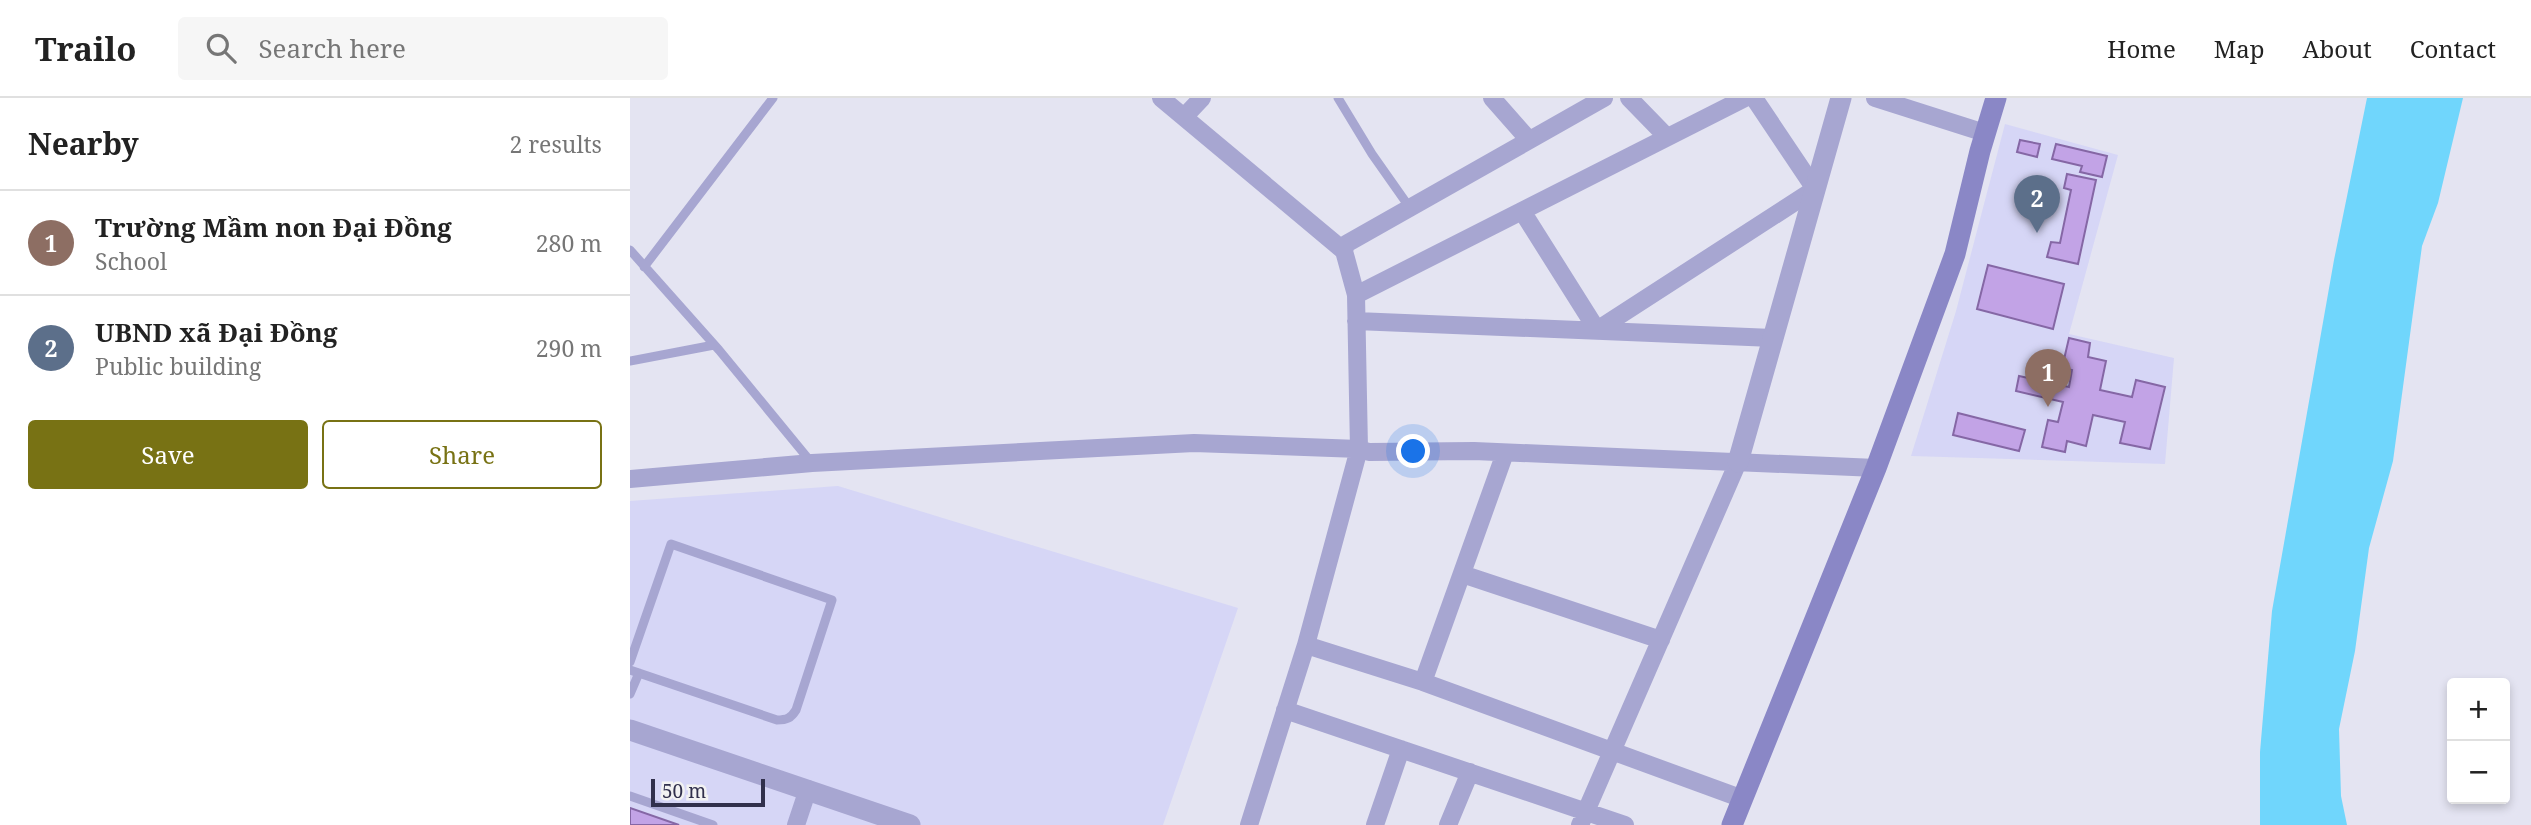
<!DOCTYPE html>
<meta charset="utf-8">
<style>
:root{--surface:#fff;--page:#f6f6f6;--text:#222;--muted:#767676;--line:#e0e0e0;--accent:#787214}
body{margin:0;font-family:"Noto Serif",serif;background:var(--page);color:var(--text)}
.controls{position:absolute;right:21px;bottom:21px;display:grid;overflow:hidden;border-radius:7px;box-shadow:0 4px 10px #0003}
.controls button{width:63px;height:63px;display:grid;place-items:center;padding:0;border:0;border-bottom:2px solid var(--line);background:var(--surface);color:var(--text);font:35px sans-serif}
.scale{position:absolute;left:21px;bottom:18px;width:114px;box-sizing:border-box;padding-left:7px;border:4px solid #31304c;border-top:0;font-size:19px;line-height:24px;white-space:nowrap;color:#31304c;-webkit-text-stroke:5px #f2f2f2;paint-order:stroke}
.you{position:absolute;left:784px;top:354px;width:24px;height:24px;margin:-18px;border:5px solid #fff;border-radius:50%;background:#1a73e8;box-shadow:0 0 0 10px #1a73e833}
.badge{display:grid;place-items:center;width:46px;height:46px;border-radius:50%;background:var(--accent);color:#fff;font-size:23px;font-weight:700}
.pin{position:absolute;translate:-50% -58px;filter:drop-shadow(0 2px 4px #0008)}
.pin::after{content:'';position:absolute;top:37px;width:24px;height:21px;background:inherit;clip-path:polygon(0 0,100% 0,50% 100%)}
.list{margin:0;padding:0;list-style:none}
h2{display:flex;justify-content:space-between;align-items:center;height:91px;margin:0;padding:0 28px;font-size:30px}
h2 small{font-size:23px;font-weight:400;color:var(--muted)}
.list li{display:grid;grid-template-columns:46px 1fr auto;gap:21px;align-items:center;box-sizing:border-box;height:105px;padding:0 28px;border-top:2px solid var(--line)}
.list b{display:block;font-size:26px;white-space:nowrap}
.list p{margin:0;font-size:23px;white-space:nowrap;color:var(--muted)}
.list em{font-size:23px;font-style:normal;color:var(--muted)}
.actions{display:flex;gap:14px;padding:21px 28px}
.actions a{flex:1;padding:16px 0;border:2px solid var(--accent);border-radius:7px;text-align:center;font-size:24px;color:var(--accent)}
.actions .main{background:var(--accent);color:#fff}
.icon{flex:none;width:38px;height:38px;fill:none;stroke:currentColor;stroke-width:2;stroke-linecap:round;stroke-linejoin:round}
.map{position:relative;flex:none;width:1901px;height:727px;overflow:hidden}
header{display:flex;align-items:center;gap:42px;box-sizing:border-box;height:98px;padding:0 35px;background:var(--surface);border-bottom:2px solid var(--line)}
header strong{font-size:33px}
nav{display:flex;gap:38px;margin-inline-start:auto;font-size:24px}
.search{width:490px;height:63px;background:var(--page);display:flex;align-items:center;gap:18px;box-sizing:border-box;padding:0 24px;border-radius:7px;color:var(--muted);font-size:26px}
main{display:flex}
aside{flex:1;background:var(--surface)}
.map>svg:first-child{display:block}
.built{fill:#d6d6f6}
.water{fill:#70d6fc}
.building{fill:#c2a3e6;stroke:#8567a5;stroke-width:2}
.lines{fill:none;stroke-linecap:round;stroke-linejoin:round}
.service{stroke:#a7a6d1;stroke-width:9}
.minor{stroke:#a7a6d1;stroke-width:18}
.tertiary{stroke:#a7a6d1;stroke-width:21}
.secondary{stroke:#8a87c6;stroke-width:21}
</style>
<header>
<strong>Trailo</strong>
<div class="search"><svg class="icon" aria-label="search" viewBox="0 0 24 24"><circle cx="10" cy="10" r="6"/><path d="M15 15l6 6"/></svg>Search here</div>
<nav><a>Home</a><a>Map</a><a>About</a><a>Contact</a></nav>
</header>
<main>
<aside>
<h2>Nearby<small>2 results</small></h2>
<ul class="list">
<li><span class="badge" style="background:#8d6e63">1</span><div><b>Trường Mầm non Đại Đồng</b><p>School</p></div><em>280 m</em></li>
<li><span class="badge" style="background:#5c6f8a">2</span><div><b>UBND xã Đại Đồng</b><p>Public building</p></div><em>290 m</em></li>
</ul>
<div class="actions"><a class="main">Save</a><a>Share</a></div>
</aside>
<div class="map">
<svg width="1901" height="727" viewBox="0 0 1901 727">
<rect width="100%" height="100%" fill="#e4e4f2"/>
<path class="built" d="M1375 26 1488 57 1439 236 1544 260 1535 366 1281 358 1326 213Z
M208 388 608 510 533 727H0V403Z"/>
<path class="water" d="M1737 0H1833L1808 105 1792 148 1763 363 1739 450 1725 553 1709 631 1711 698 1717 727H1630V654L1642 513 1704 162Z"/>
<path class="building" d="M1390 42 1410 46 1407 59 1387 54Z
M1426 46 1477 58 1472 79 1450 74 1452 68 1422 61Z
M1437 76 1466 82 1448 166 1417 159 1421 144 1430 145 1441 92 1434 90Z
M1358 167 1434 186 1423 231 1347 211Z
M1439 240 1460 245 1458 259 1476 263 1470 292 1502 299 1506 282 1535 289 1520 351 1490 345 1495 324 1463 317 1456 348 1437 343 1435 354 1412 349 1418 322 1428 324 1433 304 1386 293 1389 278 1439 289 1442 272 1432 270Z
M1328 315 1395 332 1389 353 1323 337Z
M0 710 49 727H0Z"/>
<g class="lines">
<path class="service" d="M708 0 742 56 780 110
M0 152 89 252 181 364
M14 169 143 0
M0 263 84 247
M0 564 41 446 202 502 166 612C161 620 157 622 147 622L0 572
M0 596 9 575
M0 698 83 727"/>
<path class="minor" d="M862 0 899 42
M999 0 1037 39
M1245 0 1355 35
M554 19 572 0
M892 113 967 232 1185 91 1124 0
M714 153 716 146 974 0
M726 197 1115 0
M726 223 1143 240
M0 381 182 365 564 345 729 351 726 197 714 153 531 0
M832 476 1031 542
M676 547 793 584 1113 701
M793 584 875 355
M655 612 995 727
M166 727 178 691
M619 727 676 547 729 351 739 354 844 353 1246 370
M745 727 771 651
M818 727 840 674
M950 727 1108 364"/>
<path class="tertiary" d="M1108 364 1211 0
M0 632 280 727"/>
<path class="secondary" d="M1102 727 1246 370 1325 156 1350 53 1366 0"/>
</g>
</svg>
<div class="controls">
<button>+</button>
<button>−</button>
</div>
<div class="scale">50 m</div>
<div class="you"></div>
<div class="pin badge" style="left:1418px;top:309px;background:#8d6e63">1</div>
<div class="pin badge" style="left:1407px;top:135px;background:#5c6f8a">2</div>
</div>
</main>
